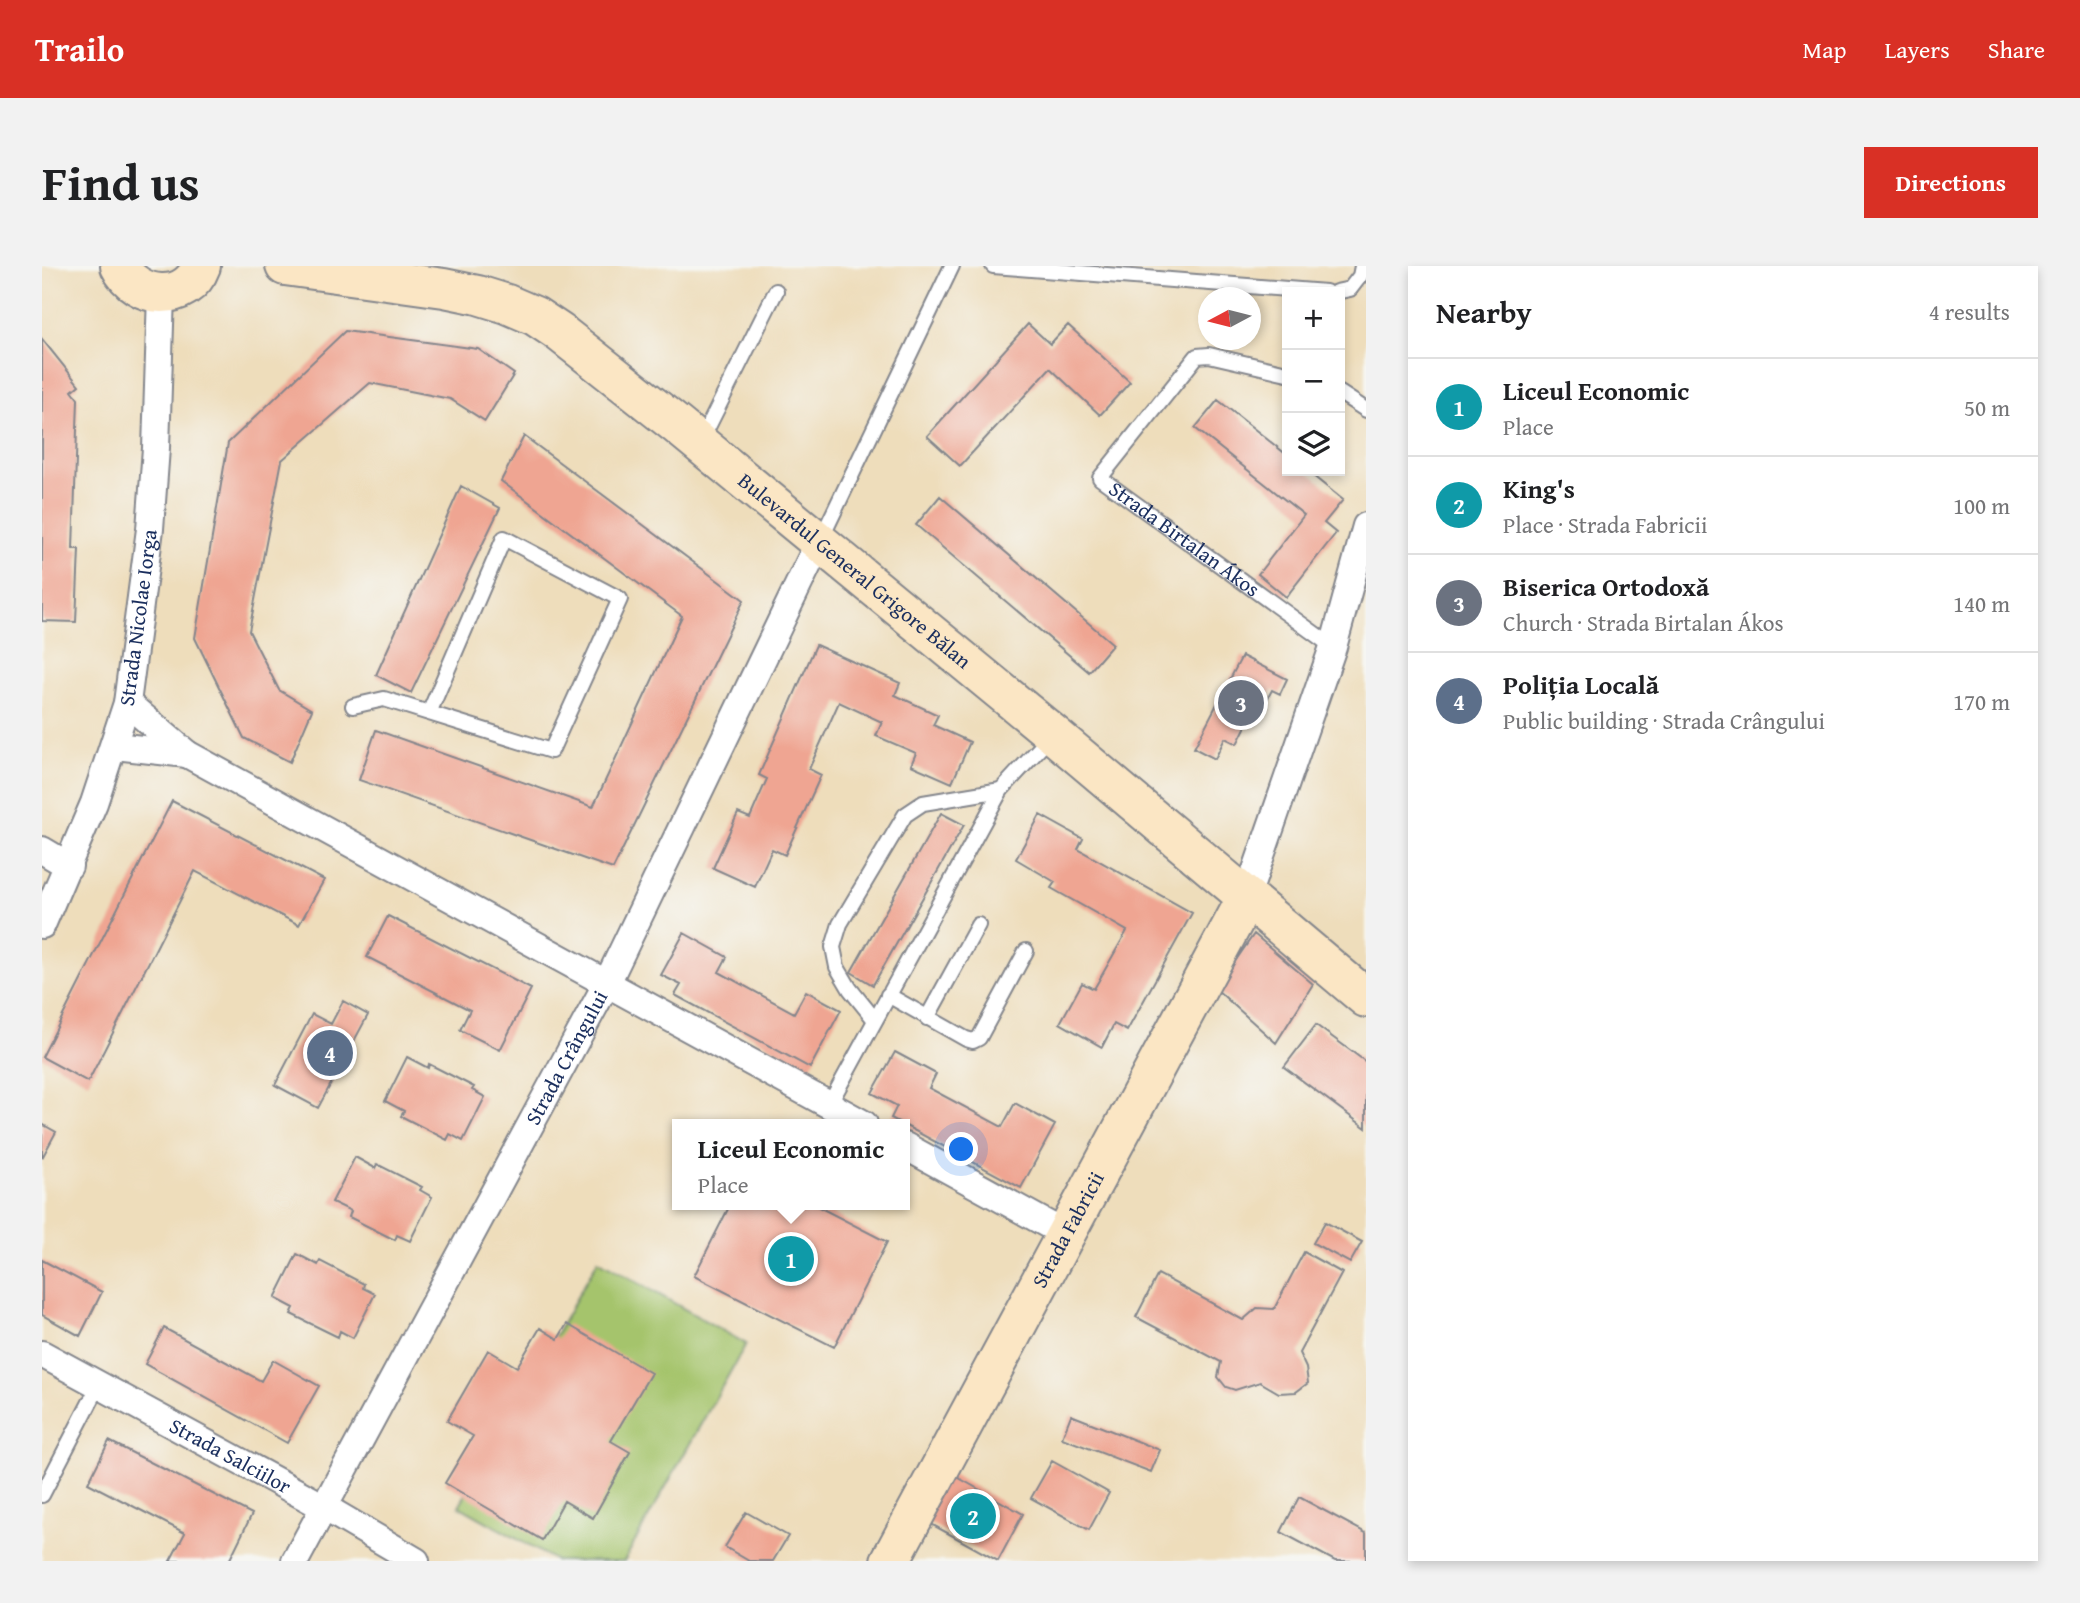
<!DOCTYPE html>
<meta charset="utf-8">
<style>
:root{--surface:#fff;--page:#f2f2f2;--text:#202124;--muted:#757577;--line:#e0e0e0;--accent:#d93025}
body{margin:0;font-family:"Gentium Book Plus",serif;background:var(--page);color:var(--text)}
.controls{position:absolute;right:21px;top:21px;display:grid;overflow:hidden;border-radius:0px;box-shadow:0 4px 10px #0003}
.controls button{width:63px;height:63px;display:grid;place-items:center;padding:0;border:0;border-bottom:2px solid var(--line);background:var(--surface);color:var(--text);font:35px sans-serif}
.compass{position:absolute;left:1156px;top:21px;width:63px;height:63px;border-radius:50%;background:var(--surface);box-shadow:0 4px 10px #0003;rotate:263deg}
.you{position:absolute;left:920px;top:884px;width:24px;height:24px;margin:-18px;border:5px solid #fff;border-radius:50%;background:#1a73e8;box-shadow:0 0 0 10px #1a73e833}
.badge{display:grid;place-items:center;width:46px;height:46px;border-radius:50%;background:var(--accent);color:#fff;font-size:23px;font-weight:700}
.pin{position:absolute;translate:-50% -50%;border:4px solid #fff;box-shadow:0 2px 7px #0006}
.popup{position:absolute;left:630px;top:853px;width:238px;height:91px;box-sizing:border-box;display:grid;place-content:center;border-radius:0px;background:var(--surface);filter:drop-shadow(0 2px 5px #0005);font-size:23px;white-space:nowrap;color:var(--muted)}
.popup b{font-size:26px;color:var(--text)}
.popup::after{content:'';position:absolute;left:50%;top:100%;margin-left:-14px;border:14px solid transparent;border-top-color:var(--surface)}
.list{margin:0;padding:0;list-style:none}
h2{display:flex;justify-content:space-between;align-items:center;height:91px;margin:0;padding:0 28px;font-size:30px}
h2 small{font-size:23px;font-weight:400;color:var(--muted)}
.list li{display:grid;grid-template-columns:46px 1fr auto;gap:21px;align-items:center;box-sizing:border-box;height:98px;padding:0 28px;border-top:2px solid var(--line)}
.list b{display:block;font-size:26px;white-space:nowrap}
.list p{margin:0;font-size:23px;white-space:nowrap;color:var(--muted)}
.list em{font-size:23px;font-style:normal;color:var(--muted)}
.icon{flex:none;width:38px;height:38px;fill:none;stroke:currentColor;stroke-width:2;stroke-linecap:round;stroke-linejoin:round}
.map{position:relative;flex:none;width:1324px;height:1295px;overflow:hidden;border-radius:0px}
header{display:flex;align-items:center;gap:42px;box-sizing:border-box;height:98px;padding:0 35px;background:var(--accent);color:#fff}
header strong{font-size:33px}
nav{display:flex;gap:38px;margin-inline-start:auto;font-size:24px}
.intro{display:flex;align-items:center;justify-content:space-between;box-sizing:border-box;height:168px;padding:0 42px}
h1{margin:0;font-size:49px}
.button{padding:18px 32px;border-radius:0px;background:var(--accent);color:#fff;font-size:24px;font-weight:700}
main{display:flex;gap:42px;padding:0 42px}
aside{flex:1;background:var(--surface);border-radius:0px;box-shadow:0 4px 10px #0003}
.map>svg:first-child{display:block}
.green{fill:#a5c46c;stroke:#607a65;stroke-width:2}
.building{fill:#efa592}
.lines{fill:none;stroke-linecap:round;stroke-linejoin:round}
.service-casing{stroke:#84868c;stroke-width:18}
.minor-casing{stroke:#84868c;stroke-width:30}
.secondary-casing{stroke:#84868c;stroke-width:42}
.service{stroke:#fff;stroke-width:14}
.minor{stroke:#fff;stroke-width:26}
.secondary{stroke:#fbe6c4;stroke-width:38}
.labels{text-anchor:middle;stroke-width:5;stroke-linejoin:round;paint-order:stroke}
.street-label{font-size:21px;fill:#1b2f5e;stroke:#f6f6f2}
</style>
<header>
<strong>Trailo</strong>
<nav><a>Map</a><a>Layers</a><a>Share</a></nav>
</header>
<div class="intro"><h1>Find us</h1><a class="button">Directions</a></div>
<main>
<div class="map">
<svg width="1324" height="1295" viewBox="0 0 1324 1295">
<rect width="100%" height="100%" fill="#f6f6f2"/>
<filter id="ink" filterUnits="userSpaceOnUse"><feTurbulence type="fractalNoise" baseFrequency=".0143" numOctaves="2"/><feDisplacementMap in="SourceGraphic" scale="14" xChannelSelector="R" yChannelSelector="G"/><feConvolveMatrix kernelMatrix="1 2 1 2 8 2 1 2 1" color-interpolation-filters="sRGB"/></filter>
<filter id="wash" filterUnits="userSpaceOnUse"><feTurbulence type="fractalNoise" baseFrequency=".00686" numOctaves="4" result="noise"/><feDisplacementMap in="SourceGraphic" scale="28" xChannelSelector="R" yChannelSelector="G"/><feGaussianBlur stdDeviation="1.57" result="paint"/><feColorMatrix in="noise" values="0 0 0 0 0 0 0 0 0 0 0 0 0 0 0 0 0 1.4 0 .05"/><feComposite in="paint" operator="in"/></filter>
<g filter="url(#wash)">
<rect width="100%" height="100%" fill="#edb"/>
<path class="green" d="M556 994 704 1078 582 1295H514L417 1240Z"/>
<g id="blocks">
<path class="building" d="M986 58 1008 78 1026 59 1088 116 1058 149 1008 102 918 200 885 170Z
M303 65 436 83 472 108 443 155 408 133 328 117 240 194 207 365 237 424 270 444 248 496 202 472 153 372 186 177Z
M0 73 37 119 30 125 36 133 31 283H37L34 356 0 355Z
M1176 134 1245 189V205H1265L1301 234 1282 257 1294 267 1244 331 1216 308 1262 249 1153 162Z
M482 170 702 334 571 603 317 514 334 464 551 541 640 350 459 215Z
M419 220 458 242 369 427 334 409Z
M898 230 1071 378 1047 406 874 259Z
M774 379 858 417 853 429 896 449 891 459 928 476 910 517 869 499 874 487 834 470 840 456 797 436 767 503 779 509 743 589 730 583 713 621 671 602 696 547 708 552 725 513 717 509Z
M1200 390 1245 413 1238 428 1230 424 1217 448 1211 446 1195 478 1183 472 1173 493 1152 482Z
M130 535 282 614 257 659 153 605 46 816 0 791Z
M899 547 922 559 831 719 809 706Z
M998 549 1041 573 1036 583 1150 647 1085 765 1072 758 1060 781 1018 757 1040 717 1052 723 1085 665 1009 622 1013 616 974 593Z
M346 650 489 723 458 784 418 764 428 744 325 691Z
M642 667 685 691 677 706 752 747 764 725 799 744 768 802 633 729 639 719 619 709Z
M1212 668 1271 718 1234 777 1174 723Z
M301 735 326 749 276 842 233 819 270 748 289 758Z
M1274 759 1324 796V862L1242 801Z
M853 786 894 808 887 822 960 861 973 837 1013 859 979 922 849 852 855 840 830 827Z
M365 791 386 802 387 798 432 821 430 824 443 831 421 875 408 868 405 874 359 850 362 845 343 835Z
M0 858 14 866 0 892Z
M313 891 333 902 335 898 380 921 378 924 390 931 368 975 355 969 353 974 307 951 309 945 290 936Z
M688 939H773L845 976 792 1081 652 1010Z
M1283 956 1320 976 1308 997 1271 977Z
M1262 986 1300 1007 1257 1087 1264 1102 1266 1117 1254 1126 1237 1127 1218 1116 1193 1124 1184 1121 1176 1111 1179 1096 1094 1051 1116 1008 1201 1054 1215 1042 1232 1043Z
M255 988 276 999 278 995 322 1018 321 1022 333 1028 311 1072 298 1065 296 1071 249 1048 252 1042 233 1032Z
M0 994 60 1026 38 1070 0 1049Z
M525 1058 609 1107 569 1175 588 1186 551 1252 522 1235 500 1274 403 1217 431 1170 405 1155 446 1084 475 1101 498 1062 516 1073Z
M122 1062 219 1115 231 1094 277 1120 245 1177 103 1098Z
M1029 1149 1118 1184 1109 1206 1020 1172Z
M67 1175 210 1248 187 1295H128L143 1267 46 1217Z
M1010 1195 1067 1227 1047 1264 989 1232Z
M906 1206 981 1248 956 1295 880 1253Z
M1257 1231 1324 1267V1295H1293L1239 1266Z
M704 1246 746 1270 731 1295H707L683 1281Z"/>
</g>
</g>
<g filter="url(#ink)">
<use href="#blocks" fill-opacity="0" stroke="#84868c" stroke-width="2"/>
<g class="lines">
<g class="service-casing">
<g id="service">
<path d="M951 0 1284 26"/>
<path d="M1294 26 1308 23 1318 10 1320 0"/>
<path id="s1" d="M1245 107 1167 89 1155 90 1058 212 1291 381"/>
<path d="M1298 127 1324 144"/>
<path d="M658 177 734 25"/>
<path d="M779 273 910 0"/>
<path d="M311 440 342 433 509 485 578 333 462 272 387 447"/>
<path d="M846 729 924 773 931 775 937 772 984 685"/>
<path d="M885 752 936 659"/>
<path d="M833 754 808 723 795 701 791 681 798 658 863 549 881 537 959 524"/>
<path d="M787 839 959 524 1009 470"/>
<path d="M0 1229 57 1119"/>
</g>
</g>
<g class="minor-casing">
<g id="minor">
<path d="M85 437 145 488 822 858"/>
<path d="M73 480 145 488"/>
<path d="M0 584 27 600"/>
<path d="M1204 633 1291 381 1324 260"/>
<path id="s2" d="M0 659 52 537 85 437 108 263 114 182 119 28"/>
<path d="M863 880 1025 969"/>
<path id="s3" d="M0 1088 282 1241 374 1295"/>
<path id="s4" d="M253 1295 565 717 776 278"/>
</g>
</g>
<g class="secondary-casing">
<g id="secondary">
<path d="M78 0C94 34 145 38 159 0"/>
<path id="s5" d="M243 0 402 22 436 29 465 38 493 50 517 66 635 159 1011 468 1324 732"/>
<path id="s6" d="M848 1295 1204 633"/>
</g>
</g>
<use href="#service" class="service"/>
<use href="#minor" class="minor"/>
<use href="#secondary" class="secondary"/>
</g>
</g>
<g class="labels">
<g class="street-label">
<text dy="7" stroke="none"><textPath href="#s1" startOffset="352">Strada Birtalan Ákos</textPath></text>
<text dy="7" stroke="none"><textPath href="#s5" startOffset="665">Bulevardul General Grigore Bălan</textPath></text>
<text dy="7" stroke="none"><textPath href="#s2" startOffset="324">Strada Nicolae Iorga</textPath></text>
<text dy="7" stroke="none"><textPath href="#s4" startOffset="572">Strada Crângului</textPath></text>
<text dy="7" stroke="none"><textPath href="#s6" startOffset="376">Strada Fabricii</textPath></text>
<text dy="7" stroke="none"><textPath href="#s3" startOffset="214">Strada Salciilor</textPath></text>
</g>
</g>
</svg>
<div class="controls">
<button>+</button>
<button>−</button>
<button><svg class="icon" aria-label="layers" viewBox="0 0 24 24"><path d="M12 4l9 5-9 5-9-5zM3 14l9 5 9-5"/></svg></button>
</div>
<svg class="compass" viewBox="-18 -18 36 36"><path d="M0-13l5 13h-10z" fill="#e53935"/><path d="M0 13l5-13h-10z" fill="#757577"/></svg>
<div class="you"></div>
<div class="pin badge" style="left:749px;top:993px;background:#0f9aa8">1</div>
<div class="popup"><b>Liceul Economic</b>Place</div>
<div class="pin badge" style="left:931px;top:1250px;background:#0f9aa8">2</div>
<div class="pin badge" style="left:1199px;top:437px;background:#6b7280">3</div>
<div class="pin badge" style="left:288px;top:787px;background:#5c6f8a">4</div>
</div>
<aside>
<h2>Nearby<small>4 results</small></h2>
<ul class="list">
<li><span class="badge" style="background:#0f9aa8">1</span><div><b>Liceul Economic</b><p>Place</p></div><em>50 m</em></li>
<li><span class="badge" style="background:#0f9aa8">2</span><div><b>King's</b><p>Place · Strada Fabricii</p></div><em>100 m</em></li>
<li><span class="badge" style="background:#6b7280">3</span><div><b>Biserica Ortodoxă</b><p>Church · Strada Birtalan Ákos</p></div><em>140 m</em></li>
<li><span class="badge" style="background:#5c6f8a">4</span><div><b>Poliția Locală</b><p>Public building · Strada Crângului</p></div><em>170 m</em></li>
</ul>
</aside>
</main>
